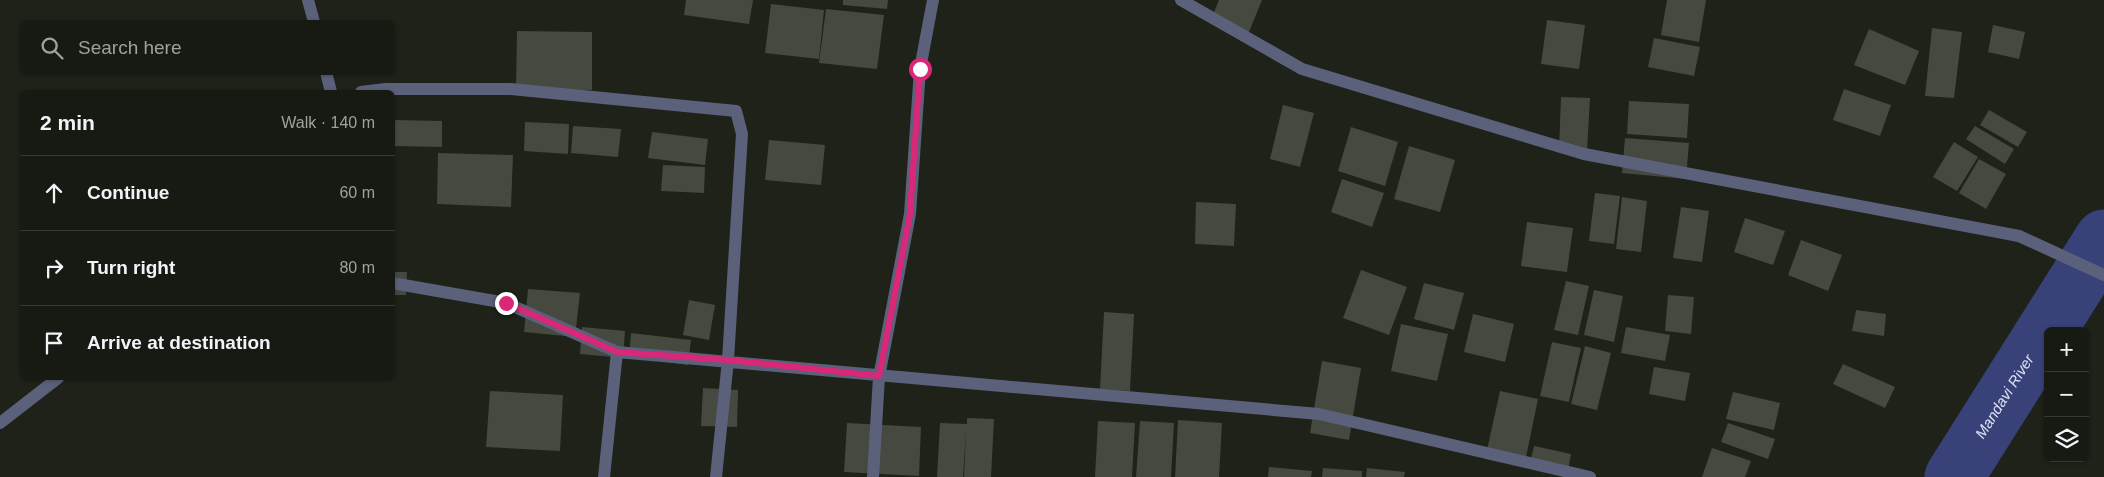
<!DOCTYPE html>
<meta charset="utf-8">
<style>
:root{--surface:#161a13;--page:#232721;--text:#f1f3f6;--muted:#9ea1a0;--line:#353833}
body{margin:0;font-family:Arial,sans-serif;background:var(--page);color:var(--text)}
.controls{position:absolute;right:15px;bottom:15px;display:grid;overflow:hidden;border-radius:8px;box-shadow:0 1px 4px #0004}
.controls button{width:45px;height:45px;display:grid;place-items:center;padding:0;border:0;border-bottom:1px solid var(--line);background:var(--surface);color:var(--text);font:25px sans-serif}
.stop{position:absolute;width:15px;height:15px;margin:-11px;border:4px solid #db2777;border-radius:50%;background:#fff}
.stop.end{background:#db2777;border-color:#fff;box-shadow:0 1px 5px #0008}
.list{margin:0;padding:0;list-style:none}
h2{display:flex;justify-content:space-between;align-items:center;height:65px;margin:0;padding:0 20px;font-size:21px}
h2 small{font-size:16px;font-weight:400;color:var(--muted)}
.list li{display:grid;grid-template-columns:32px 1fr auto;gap:15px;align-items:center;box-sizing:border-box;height:75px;padding:0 20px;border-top:1px solid var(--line)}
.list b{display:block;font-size:19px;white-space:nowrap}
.list em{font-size:16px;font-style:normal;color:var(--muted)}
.icon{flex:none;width:28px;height:28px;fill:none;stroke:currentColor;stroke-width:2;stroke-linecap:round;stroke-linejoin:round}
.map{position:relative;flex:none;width:2104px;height:477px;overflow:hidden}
.search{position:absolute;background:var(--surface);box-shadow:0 1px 4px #0004;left:20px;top:20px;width:375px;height:55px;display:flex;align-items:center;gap:12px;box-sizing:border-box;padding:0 18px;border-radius:8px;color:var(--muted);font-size:19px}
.panel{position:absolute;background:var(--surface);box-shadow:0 1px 4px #0004;left:20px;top:90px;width:375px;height:290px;border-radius:8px}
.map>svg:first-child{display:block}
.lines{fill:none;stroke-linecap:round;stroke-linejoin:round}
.river{stroke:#384178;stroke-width:59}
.building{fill:#45493f}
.minor{stroke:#5b617b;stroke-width:12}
.route{stroke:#db2777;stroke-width:6}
.labels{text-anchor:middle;stroke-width:4.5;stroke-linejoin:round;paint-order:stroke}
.water-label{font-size:15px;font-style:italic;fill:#dce1f3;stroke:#1e2219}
</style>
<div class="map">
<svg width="2104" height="477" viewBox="0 0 2104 477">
<rect width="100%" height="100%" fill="#1e2219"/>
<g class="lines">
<path class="river" id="s1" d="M1954 477 2104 239"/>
</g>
<path class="building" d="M686 0H753L749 24 684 15Z
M843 0H888L887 9 843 5Z
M1219 0H1262L1247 37 1210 22Z
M1667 0H1706L1699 42 1661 35Z
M771 4 824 10 819 59 765 53Z
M826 9 884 15 877 69 819 63Z
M1547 20 1585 25 1579 69 1541 64Z
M1993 25 2025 32 2019 59 1988 52Z
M1932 28 1962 32 1954 98 1925 96Z
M1869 29 1919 51 1905 85 1854 65Z
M517 31 592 32V90L516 89Z
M1654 38 1700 47 1694 76 1648 67Z
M1844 89 1891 105 1880 136 1833 120Z
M1561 97 1590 98 1587 151 1559 149Z
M1629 101 1689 104 1687 138 1627 134Z
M1283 105 1314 113 1300 167 1270 159Z
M1989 110 2027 132 2018 147 1980 125Z
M392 120 442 121V147L392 146Z
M525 122 569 124 568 154 524 151Z
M573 126 621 129 618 157 571 153Z
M1975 126 2014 149 2005 164 1966 139Z
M1351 127 1398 142 1385 186 1338 171Z
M652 132 708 139 705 165 648 158Z
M1625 138 1689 143 1686 179 1622 173Z
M769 140 825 145 821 185 765 180Z
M1954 142 1978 157 1957 191 1933 177Z
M1409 146 1455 160 1440 212 1394 199Z
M438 153 513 155 511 207 437 204Z
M1979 159 2006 174 1986 209 1959 193Z
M663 165 705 167 704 193 661 191Z
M1342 179 1384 193 1372 227 1331 212Z
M1595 193 1620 196 1614 244 1589 241Z
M1622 197 1647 201 1641 252 1616 249Z
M1196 202 1236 204 1234 246 1195 244Z
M1681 207 1709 211 1702 262 1673 258Z
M1745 218 1785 231 1773 265 1734 252Z
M1527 222 1573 228 1567 272 1521 266Z
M1801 240 1842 255 1828 291 1788 275Z
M1361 270 1407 287 1389 335 1343 318Z
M392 272H407L406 295H392Z
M1566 281 1589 286 1578 335 1554 330Z
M1424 283 1464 293 1454 330 1414 319Z
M528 289 580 293 575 337 524 332Z
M1594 290 1623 296 1614 342 1584 335Z
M1668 295 1694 297 1691 334 1665 331Z
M689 300 715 305 709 340 683 335Z
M1856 310 1886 314 1884 336 1852 331Z
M1104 312 1134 314 1130 391 1100 389Z
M1473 314 1514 324 1505 362 1464 352Z
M1401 324 1448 334 1437 381 1391 371Z
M582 327 625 331 623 358 580 354Z
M1626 327 1670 335 1665 361 1621 353Z
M631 333 691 340 688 365 629 357Z
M1552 342 1581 348 1569 402 1540 396Z
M1585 346 1611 353 1597 410 1571 404Z
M1322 361 1361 368 1349 440 1310 433Z
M1843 364 1895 387 1885 408 1833 384Z
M1654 367 1690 373 1685 401 1649 394Z
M703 388 738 390 737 427 701 426Z
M490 391 563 395 560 451 486 447Z
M1500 391 1538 399 1524 467 1485 459Z
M1733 392 1780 403 1774 430 1726 419Z
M967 418 994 419 991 477H964L966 430 963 477H937L940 423 967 424Z
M1178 420 1222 423 1219 477H1175Z
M1098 421 1135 423 1132 477H1095Z
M1140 421 1174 423 1171 477H1136Z
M847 423 921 427 919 476 844 472Z
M1728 423 1775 439 1768 459 1721 442Z
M1534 446 1571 454 1567 476 1529 468Z
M1712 448 1751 461 1745 477H1702Z
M1269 467 1312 471 1311 477H1268Z
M1323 468 1362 471V477H1322Z
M1367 468 1405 472 1404 477H1366Z"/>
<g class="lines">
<path class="minor" d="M308 0 314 22
M1181 0 1302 69 1584 154 2019 236 2104 275
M326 72 331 92
M361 92 386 89H511L736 111 742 134 728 360 716 477
M392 283 506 303 617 352 1319 414 1590 477
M0 423 58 378
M604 477 617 352
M873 477 879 377 910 214 920 69 933 0"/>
</g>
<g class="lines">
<path class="route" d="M506 303 617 352 728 360 879 376 910 214 920 69"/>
</g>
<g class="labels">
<g class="water-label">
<text dy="5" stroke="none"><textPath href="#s1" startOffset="95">Mandavi River</textPath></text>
</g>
</g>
</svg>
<div class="controls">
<button>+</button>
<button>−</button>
<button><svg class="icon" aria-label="layers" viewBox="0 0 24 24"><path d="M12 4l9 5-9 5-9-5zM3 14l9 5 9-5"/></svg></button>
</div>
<div class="stop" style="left:920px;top:69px"></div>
<div class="stop end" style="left:506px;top:303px"></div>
<div class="search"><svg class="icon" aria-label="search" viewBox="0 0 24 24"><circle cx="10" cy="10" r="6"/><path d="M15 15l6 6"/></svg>Search here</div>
<section class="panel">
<h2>2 min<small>Walk · 140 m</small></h2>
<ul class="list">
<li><svg class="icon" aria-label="ahead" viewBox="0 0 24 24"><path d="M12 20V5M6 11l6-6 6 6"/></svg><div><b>Continue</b></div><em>60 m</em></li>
<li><svg class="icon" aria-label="right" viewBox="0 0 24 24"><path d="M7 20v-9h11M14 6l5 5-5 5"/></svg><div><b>Turn right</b></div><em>80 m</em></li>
<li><svg class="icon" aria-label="arrive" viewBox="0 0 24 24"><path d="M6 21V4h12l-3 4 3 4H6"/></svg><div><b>Arrive at destination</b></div></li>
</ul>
</section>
</div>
